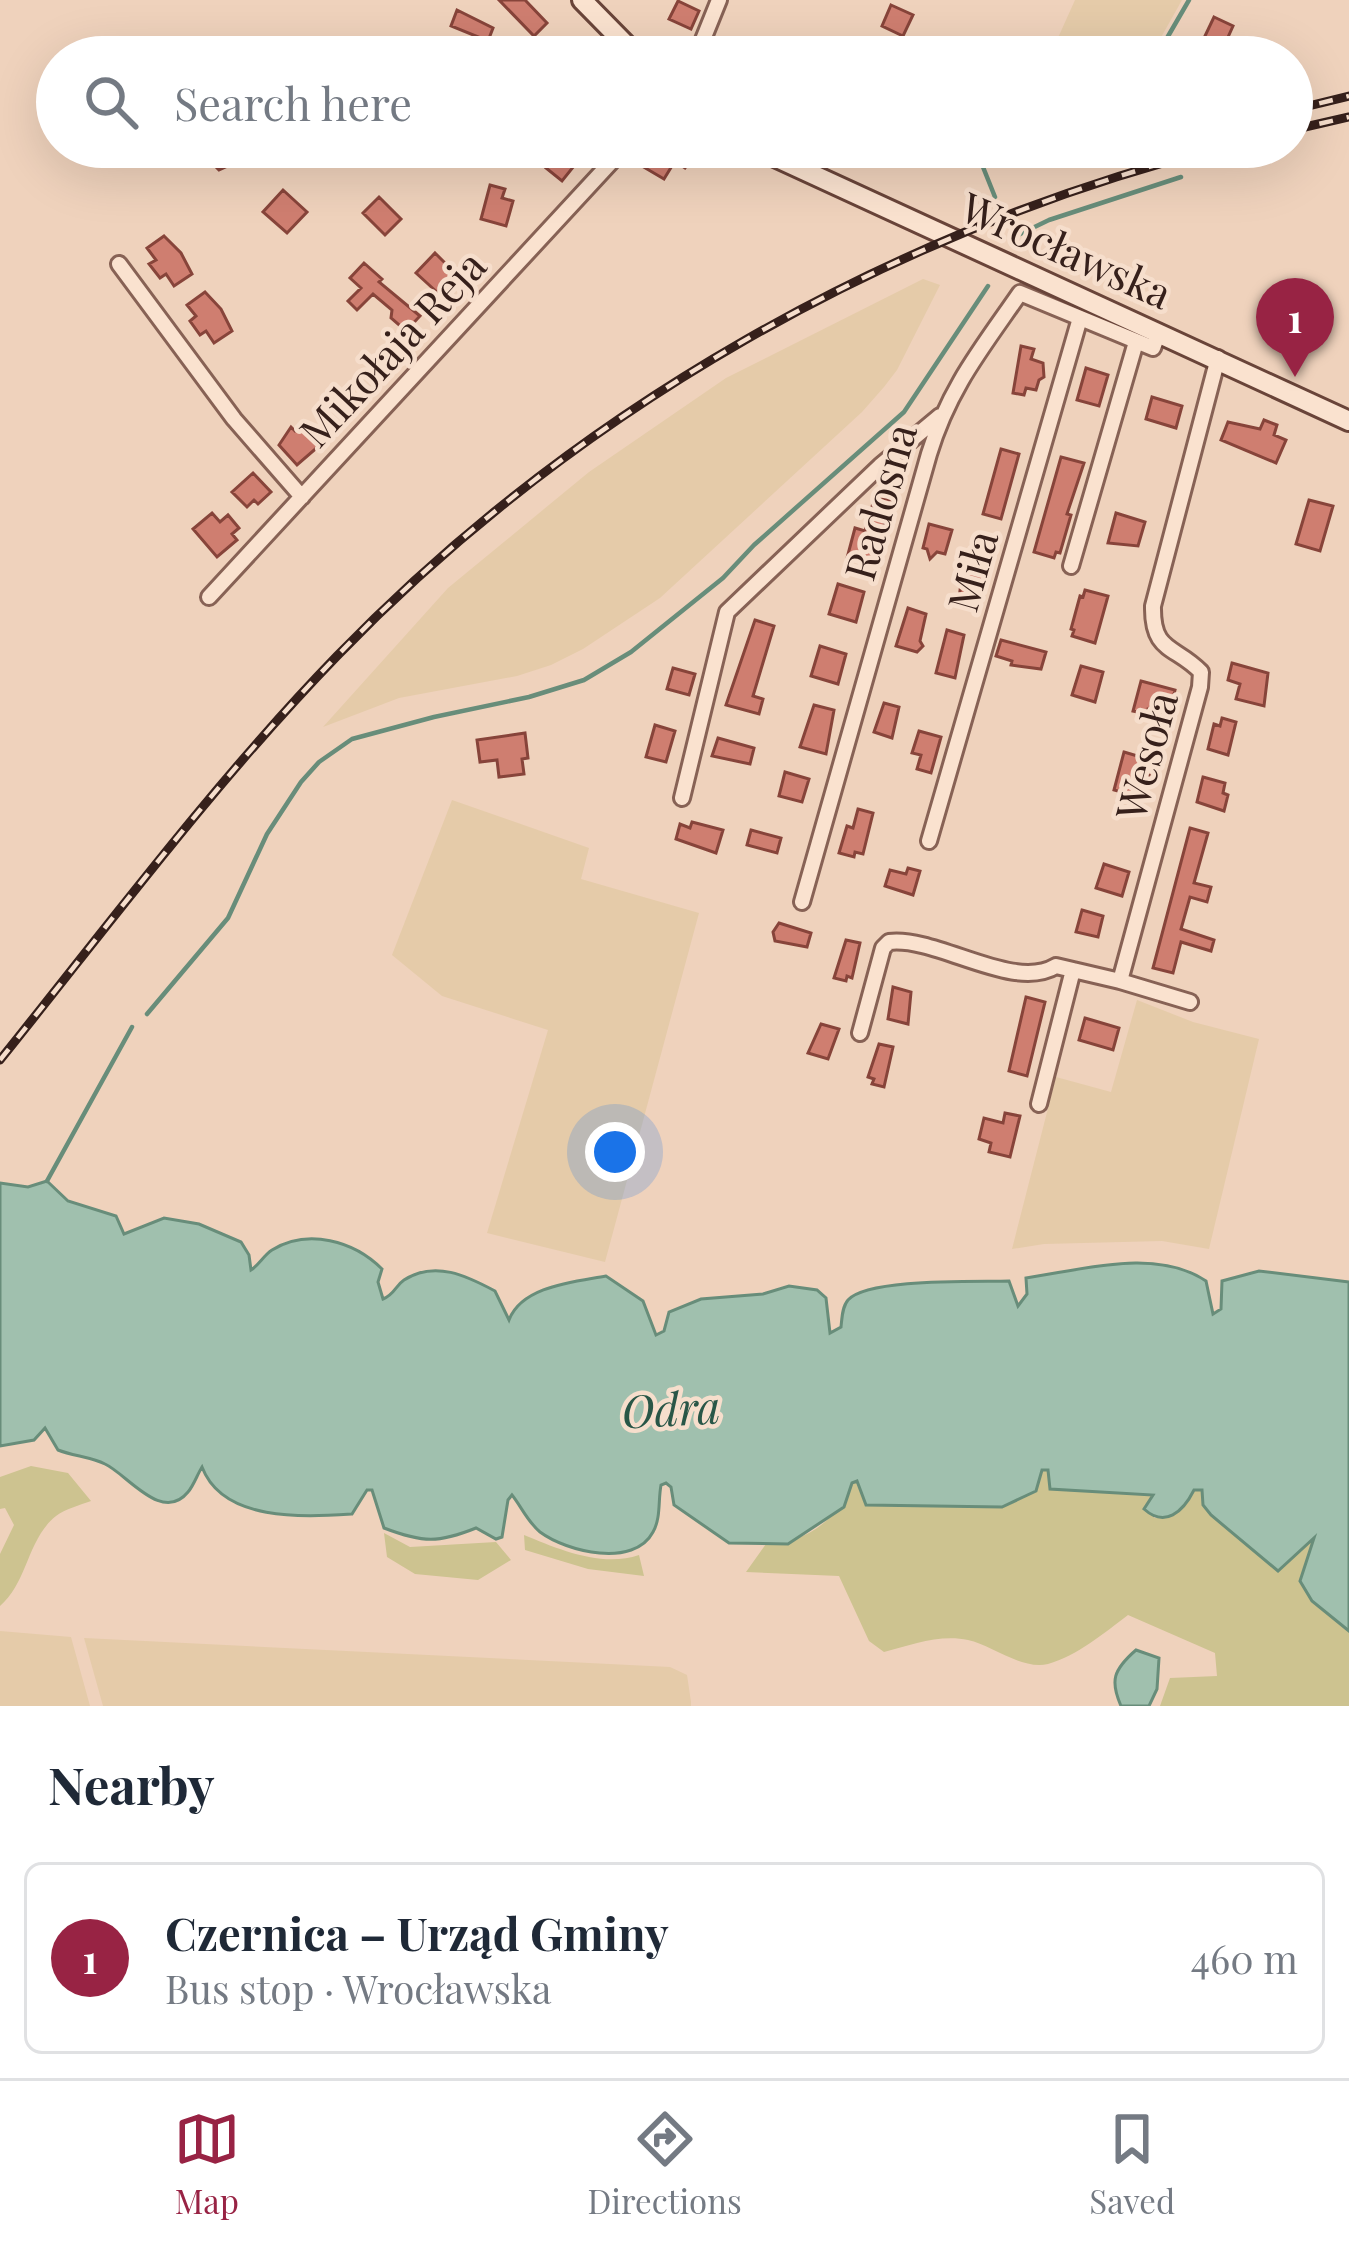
<!DOCTYPE html>
<meta charset="utf-8">
<style>
:root{--surface:#fff;--page:#f2f2f3;--text:#1f2937;--muted:#747a83;--line:#e0e1e3;--accent:#982344}
body{margin:0;font-family:"Playfair Display",serif;background:var(--page);color:var(--text)}
.you{position:absolute;left:615px;top:1152px;width:42px;height:42px;margin:-30px;border:9px solid #fff;border-radius:50%;background:#1a73e8;box-shadow:0 0 0 18px #1a73e833}
.badge{display:grid;place-items:center;width:78px;height:78px;border-radius:50%;background:var(--accent);color:#fff;font-size:39px;font-weight:700}
.pin{position:absolute;translate:-50% -99px;filter:drop-shadow(0 3px 6px #0008)}
.pin::after{content:'';position:absolute;top:63px;width:42px;height:36px;background:inherit;clip-path:polygon(0 0,100% 0,50% 100%)}
.list{margin:0;padding:0;list-style:none}
h2{display:flex;justify-content:space-between;align-items:center;height:156px;margin:0;padding:0 48px;font-size:51px}
h2 small{font-size:39px;font-weight:400;color:var(--muted)}
.list li{display:grid;grid-template-columns:78px 1fr auto;gap:36px;align-items:center;box-sizing:border-box;height:192px;margin:0 24px 24px;padding:0 24px;border:3px solid var(--line);border-radius:18px}
.list b{display:block;font-size:45px;white-space:nowrap}
.list p{margin:0;font-size:39px;white-space:nowrap;color:var(--muted)}
.list em{font-size:39px;font-style:normal;color:var(--muted)}
.icon{flex:none;width:66px;height:66px;fill:none;stroke:currentColor;stroke-width:2;stroke-linecap:round;stroke-linejoin:round}
.map{position:relative;flex:none;width:1349px;height:1706px;overflow:hidden}
.search{position:absolute;background:var(--surface);box-shadow:0 12px 48px #0002;left:36px;right:36px;top:36px;height:132px;display:flex;align-items:center;gap:30px;box-sizing:border-box;padding:0 42px;border-radius:66px;color:var(--muted);font-size:45px}
.sheet{height:372px;background:var(--surface)}
nav{display:flex;justify-content:space-around;align-items:center;box-sizing:border-box;height:168px;border-top:3px solid var(--line);background:var(--surface);font-size:33px;color:var(--muted)}
nav a{display:grid;justify-items:center;gap:6px}
nav .on{color:var(--accent)}
.map>svg:first-child{display:block}
.farmland{fill:#e5cba9}
.green{fill:#cdc390}
.water{fill:#a0c0ae;stroke:#688d7a;stroke-width:3}
.lines{fill:none;stroke-linecap:round;stroke-linejoin:round}
.stream{stroke:#688d7a;stroke-width:4.5}
.building{fill:#cf7e70;stroke:#87443a;stroke-width:3}
.minor-casing{stroke:#876255;stroke-width:20}
.secondary-casing{stroke:#694439;stroke-width:24}
.minor{stroke:#fae2cf;stroke-width:14}
.secondary{stroke:#fae2cf;stroke-width:18}
.rail-casing{stroke:#36201b;stroke-width:9}
.rail{stroke:#f6decc;stroke-width:4.5;stroke-dasharray:14;stroke-linecap:butt}
.labels{text-anchor:middle;stroke-width:9;stroke-linejoin:round;paint-order:stroke}
.street-label{font-size:42px;fill:#36201b;stroke:#f6decc}
.water-label{font-size:45px;font-style:italic;fill:#295647;stroke:#f6decc}
</style>
<div class="map">
<svg width="1349" height="1706" viewBox="0 0 1349 1706">
<rect width="100%" height="100%" fill="#efd2bc"/>
<path class="farmland" d="M1075 0H1182L1150 57H1073L1075 51 1057 40Z
M923 279 940 285 897 370 884 387 862 412 660 598 583 649 551 665 517 676 399 698 323 727 448 588 589 472 726 378Z
M452 800 589 848 581 879 699 913 605 1262 487 1233 548 1030 442 996 392 955Z
M1137 1000 1193 1022 1259 1039 1209 1249 1162 1241 1044 1244 1012 1249 1056 1077 1111 1092Z
M0 1631 71 1637 90 1706H0Z
M84 1638 670 1667 687 1675 691 1702V1706H103Z"/>
<path class="green" d="M31 1466 68 1473 91 1501C80 1505 65 1509 56 1516 27 1539 28 1582 0 1606V1554L14 1525 5 1508 0 1509V1477Z
M1042 1470H1048L1050 1488 1155 1495 1154 1518C1175 1519 1185 1508 1194 1490H1203L1289 1562 1315 1537 1312 1601 1349 1631V1706H1160L1170 1678 1217 1676 1215 1653 1128 1615C1104 1633 1077 1656 1048 1664 1021 1670 992 1645 968 1640 940 1634 911 1645 884 1652L869 1641 839 1576 746 1572 766 1544C805 1544 840 1518 852 1482L858 1481 867 1505Z
M384 1533 410 1547 496 1542 511 1560 478 1580 415 1574 387 1557Z
M524 1535C558 1549 602 1568 639 1555L644 1576 588 1569 525 1550Z"/>
<path class="water" d="M47 1181 68 1201 116 1216 124 1234 164 1218 199 1224 241 1242 249 1255 251 1270C259 1265 264 1255 272 1250 308 1228 354 1241 382 1269L378 1282 383 1299C395 1294 395 1286 404 1280 435 1260 467 1276 495 1291L509 1320C522 1286 574 1282 606 1276L643 1301 656 1335 664 1331 669 1312 701 1299 763 1294 789 1286 817 1290 826 1298 830 1333 841 1327C842 1318 842 1307 848 1300 868 1278 977 1282 1009 1281L1018 1306 1027 1294 1026 1278C1082 1270 1156 1247 1206 1281L1213 1314 1221 1309 1222 1281 1259 1271 1349 1282V1631L1312 1601 1300 1581 1314 1538 1278 1571 1211 1515 1203 1505 1202 1490H1194C1183 1512 1165 1528 1144 1509L1153 1495 1050 1489 1048 1470H1042L1036 1491 1002 1507 866 1505 857 1481 852 1483 844 1507 788 1544 729 1543 674 1505 671 1487 666 1483 661 1485C658 1501 661 1518 653 1532 634 1568 567 1552 540 1532 527 1521 521 1506 512 1495L508 1500 502 1537 496 1539 476 1528C439 1543 423 1543 384 1528L372 1490H367L352 1514C303 1517 223 1522 202 1467 197 1475 194 1485 188 1492 162 1524 127 1474 105 1464 91 1457 73 1456 58 1450L45 1428 34 1440 0 1446V1183L28 1187Z
M1136 1650 1159 1658 1157 1689 1149 1706H1121C1110 1681 1113 1670 1136 1650Z"/>
<g class="lines">
<path class="stream" d="M1156 57 1189 0
M977 152 995 197
M1015 221 1016 236 1049 220 1181 177
M147 1014 228 918 267 834 301 782 319 762 352 739 434 717 529 697 584 680 631 652 723 578 754 545 904 412 988 286
M47 1181 132 1027"/>
</g>
<path class="building" d="M499 0H525L547 23 534 36Z
M678 1 699 11 691 29 669 19Z
M891 5 913 15 903 36 882 26Z
M457 10 493 28 488 41 451 26Z
M1214 17 1233 26 1219 57H1195Z
M196 147H225L234 155 230 165 219 170Z
M636 147H701L685 168 675 161 664 179 630 159Z
M562 148 578 161 562 181 546 168Z
M490 185 505 189 502 198 513 201 506 226 481 219Z
M283 190 307 212 287 233 263 212Z
M379 197 401 219 385 235 363 213Z
M164 236 181 253 192 274 174 286 166 274 160 278 149 264 156 260 147 248Z
M435 253 457 275 439 294 416 273Z
M364 263 382 279 379 282 420 316 406 331 391 318 392 310 373 294 357 310 348 301 361 288 350 278Z
M1299 282 1318 291 1306 316 1318 323 1307 344 1281 329 1297 300 1292 298Z
M205 292 221 309 232 331 214 343 206 331 200 335 190 321 196 316 187 305Z
M1021 346 1034 349 1031 359 1043 363 1044 377 1039 380 1036 390 1026 388 1024 395 1013 393Z
M1086 368 1108 375 1099 406 1077 400Z
M1152 397 1182 406 1176 428 1146 419Z
M1264 420 1277 425 1274 435 1286 440 1276 463 1221 440 1228 422 1260 429Z
M302 424 320 445 297 465 279 445 291 427 295 431Z
M1001 449 1019 454 1001 519 983 514Z
M1061 457 1084 463 1067 514 1071 515 1060 553 1056 552 1054 558 1034 552Z
M253 473 271 492 258 504 254 500 247 507 232 492Z
M875 496 891 500 872 566 847 558 855 528 865 531Z
M1309 500 1333 506 1320 551 1296 544Z
M212 513 220 522 228 515 239 528 232 534 237 540 217 557 193 529Z
M1116 513 1145 522 1138 546 1108 543Z
M929 524 952 530 945 554 937 552 930 559 927 549 923 548Z
M963 566H978L986 572 979 597 975 596 973 603 959 599Z
M838 584 864 592 856 622 829 614Z
M1085 590 1108 596 1095 643 1072 636 1074 630 1071 629 1080 596 1083 597Z
M908 608 926 614 920 641 923 646 917 652 896 646Z
M755 620 774 626 753 696 763 699 759 714 726 705Z
M947 630 964 635 955 678 936 673Z
M1001 640 1046 652 1041 669 1011 665 1012 661 996 656Z
M820 646 846 654 838 684 811 676Z
M1232 663 1268 673 1264 706 1236 699 1240 684 1228 680Z
M1081 666 1103 672 1095 702 1072 695Z
M673 668 695 674 689 695 667 689Z
M1141 681 1175 690 1169 714 1148 709 1147 714 1133 711Z
M884 703 899 707 892 738 874 732Z
M814 705 834 710 826 754 800 747Z
M1222 718 1236 722 1228 755 1208 749 1214 724 1220 726Z
M655 725 675 731 666 762 646 757Z
M919 731 941 737 931 773 917 769 921 755 912 753Z
M525 733 528 758 522 759 524 774 499 777 497 760 480 762 477 740Z
M718 738 754 748 750 764 712 756Z
M1124 752 1141 757 1137 772 1149 775 1143 798 1114 790Z
M785 772 809 779 802 802 779 796Z
M1203 777 1225 783 1223 793 1228 795 1224 811 1197 802Z
M858 809 873 813 863 854 855 852 854 857 839 853 847 826 853 828Z
M692 822 723 830 716 853 676 839 680 824 690 828Z
M1190 828 1208 833 1194 883 1211 887 1207 902 1190 897 1181 929 1214 940 1211 951 1181 942 1173 973 1153 968Z
M751 830 781 838 777 853 747 845Z
M1104 864 1129 872 1122 896 1096 888Z
M908 868 920 871 913 895 885 886 890 870 906 874Z
M1082 910 1103 916 1098 937 1076 932Z
M779 923 811 933 807 947 775 941 773 932Z
M846 940 860 943 852 978 847 976 846 981 834 978Z
M893 987 911 992 908 1024 888 1019Z
M1026 997 1045 1002 1027 1076 1009 1071Z
M1085 1018 1119 1028 1113 1050 1079 1040Z
M821 1024 839 1029 828 1059 808 1053Z
M879 1044 893 1047 884 1087 872 1084 874 1079 868 1077Z
M1005 1113 1020 1116 1010 1157 989 1152 991 1143 979 1139 984 1118 1003 1123Z"/>
<g class="lines">
<g class="minor-casing">
<path id="minor" d="M696 57 719 0
M829 147H871
M119 264 234 419 302 497
M1071 566 1136 342
M209 597 625 147
M682 798 727 612 880 466 940 416
M929 841 1080 318
M802 902 929 454C949 388 982 348 1020 293L1153 348 1159 332
M1190 1002 1120 981 1200 687 1201 672C1175 645 1152 653 1153 606L1218 358
M860 1033 883 948 889 942C937 936 1013 992 1056 966L1120 981
M1039 1104 1073 970"/>
</g>
<g class="secondary-casing">
<path id="secondary" d="M582 0 638 57
M753 147 1349 421"/>
</g>
<use href="#minor" class="minor"/>
<use href="#secondary" class="secondary"/>
<g class="rail-casing">
<path id="rail" d="M1292 110 1349 96
M1292 130 1349 117
M0 1060C110 923 215 782 337 656 576 409 890 231 1222 147"/>
</g>
<use href="#rail" class="rail"/>
</g>
<g class="labels">
<g class="street-label">
<text transform="translate(1066 251) rotate(24)" y="15">Wrocławska</text>
<text transform="translate(393 349) rotate(-47)" y="15">Mikołaja Reja</text>
<text transform="translate(881 502) rotate(-74)" y="15">Radosna</text>
<text transform="translate(973 571) rotate(-74)" y="15">Miła</text>
<text transform="translate(1147 756) rotate(-75)" y="15">Wesoła</text>
</g>
<g class="water-label">
<text transform="translate(671 1410) rotate(-3)" y="16">Odra</text>
</g>
</g>
</svg>
<div class="you"></div>
<div class="pin badge" style="left:1295px;top:377px">1</div>
<div class="search"><svg class="icon" aria-label="search" viewBox="0 0 24 24"><circle cx="10" cy="10" r="6"/><path d="M15 15l6 6"/></svg>Search here</div>
</div>
<section class="sheet">
<h2>Nearby<small></small></h2>
<ul class="list">
<li><span class="badge">1</span><div><b>Czernica – Urząd Gminy</b><p>Bus stop · Wrocławska</p></div><em>460 m</em></li>
</ul>
</section>
<nav>
<a class="on"><svg class="icon" aria-label="map" viewBox="0 0 24 24"><path d="M3 6l6-2 6 2 6-2v14l-6 2-6-2-6 2zM9 4v14M15 6v14"/></svg>Map</a>
<a><svg class="icon" aria-label="directions" viewBox="0 0 24 24"><path d="M12 3l9 9-9 9-9-9zM9 14v-3h6M13 9l2 2-2 2"/></svg>Directions</a>
<a><svg class="icon" aria-label="saved" viewBox="0 0 24 24"><path d="M7 4h10v16l-5-4-5 4z"/></svg>Saved</a>
</nav>
